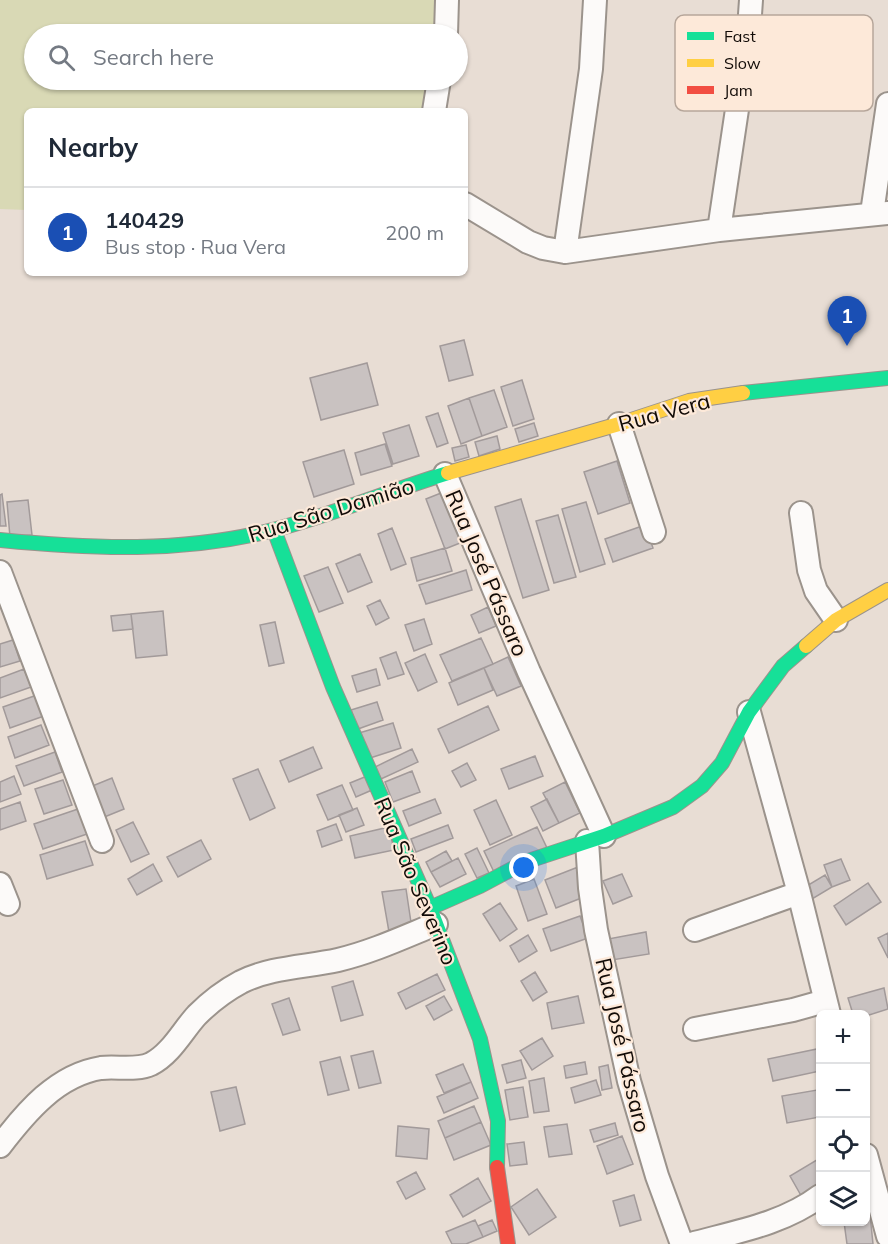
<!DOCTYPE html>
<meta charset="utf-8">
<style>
:root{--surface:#fff;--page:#f2f2f3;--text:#1f2937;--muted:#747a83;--line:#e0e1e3;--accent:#5d544f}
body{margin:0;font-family:Mulish,sans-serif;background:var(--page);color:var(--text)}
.controls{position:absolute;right:18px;bottom:18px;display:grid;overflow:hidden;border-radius:9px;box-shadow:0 2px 4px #0004}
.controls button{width:54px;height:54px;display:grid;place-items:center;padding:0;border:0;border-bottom:2px solid var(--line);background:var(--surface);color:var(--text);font:30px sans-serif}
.you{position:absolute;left:524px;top:868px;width:21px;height:21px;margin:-15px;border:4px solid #fff;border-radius:50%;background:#1a73e8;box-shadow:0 0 0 9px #1a73e833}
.badge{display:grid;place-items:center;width:39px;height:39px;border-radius:50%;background:var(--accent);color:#fff;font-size:20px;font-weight:700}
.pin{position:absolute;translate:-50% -50px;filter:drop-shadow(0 2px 3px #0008)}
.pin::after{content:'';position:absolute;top:32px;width:21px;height:18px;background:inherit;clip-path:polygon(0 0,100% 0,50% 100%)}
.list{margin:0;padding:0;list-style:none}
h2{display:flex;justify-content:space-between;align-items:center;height:78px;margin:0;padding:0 24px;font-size:26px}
h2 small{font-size:20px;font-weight:400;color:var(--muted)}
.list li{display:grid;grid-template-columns:39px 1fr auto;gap:18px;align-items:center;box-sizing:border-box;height:90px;padding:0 24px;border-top:2px solid var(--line)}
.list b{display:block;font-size:22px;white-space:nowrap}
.list p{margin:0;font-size:20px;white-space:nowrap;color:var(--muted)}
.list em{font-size:20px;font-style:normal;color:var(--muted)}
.icon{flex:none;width:33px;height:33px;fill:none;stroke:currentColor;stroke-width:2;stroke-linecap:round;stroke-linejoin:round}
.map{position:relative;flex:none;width:888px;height:1244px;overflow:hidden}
.search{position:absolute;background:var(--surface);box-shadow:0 2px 4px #0004;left:24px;top:24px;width:444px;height:66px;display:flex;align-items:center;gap:15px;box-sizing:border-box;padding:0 21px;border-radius:33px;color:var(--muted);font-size:22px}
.panel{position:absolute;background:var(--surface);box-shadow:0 2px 4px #0004;left:24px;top:108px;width:444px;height:168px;border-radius:9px}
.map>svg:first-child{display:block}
.green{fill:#d9d9b5}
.building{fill:#c9c2c1;stroke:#a29a9a;stroke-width:1.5}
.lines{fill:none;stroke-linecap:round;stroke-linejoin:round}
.street-casing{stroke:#9b938c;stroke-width:26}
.fast-casing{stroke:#9b938c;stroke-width:16}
.slow-casing{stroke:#9b938c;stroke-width:16}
.jam-casing{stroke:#9b938c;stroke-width:16}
.street{stroke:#fcfaf9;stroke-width:22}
.fast{stroke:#16e098;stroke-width:14}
.slow{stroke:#ffcf43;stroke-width:14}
.jam{stroke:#f24e42;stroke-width:14}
.labels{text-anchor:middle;stroke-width:4.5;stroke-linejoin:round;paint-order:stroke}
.street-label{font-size:22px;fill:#120b07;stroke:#fde9d9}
.key{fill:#fde9d9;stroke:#b6a69a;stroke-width:1.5}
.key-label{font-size:16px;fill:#120b07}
</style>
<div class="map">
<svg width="888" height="1244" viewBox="0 0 888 1244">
<rect width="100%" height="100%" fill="#e8ddd4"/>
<path class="green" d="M0 0H437L434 34H34V80H429L426 111H27V210L0 209Z"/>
<path class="building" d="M464 340 473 375 449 381 440 346Z
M367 363 378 405 321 420 310 378Z
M522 380 534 419 513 426 501 387Z
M494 390 507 427 482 436 469 398Z
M469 398 482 436 461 444 448 406Z
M438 413 448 443 437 447 426 417Z
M534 423 538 436 519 442 515 429Z
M409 425 419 456 393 464 383 433Z
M497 436 500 449 479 456 475 442Z
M385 444 392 466 361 475 355 453Z
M466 445 469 457 455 461 452 448Z
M344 450 354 484 314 497 303 462Z
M617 461 630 503 598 514 584 472Z
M446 491 465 541 445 549 426 499Z
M2 494 6 526H0V495Z
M521 499 549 590 523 598 495 507Z
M28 500 32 535 10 537 7 502Z
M586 502 605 564 580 572 562 509Z
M558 515 576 577 554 583 536 521Z
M645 525 653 548 613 562 605 539Z
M392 528 406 564 391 570 378 534Z
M445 548 452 571 417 581 411 558Z
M360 554 372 582 348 592 336 564Z
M328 567 343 603 319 612 304 576Z
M466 570 472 590 426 604 419 585Z
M380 600 389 618 376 625 367 606Z
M488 607 496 626 479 633 471 615Z
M163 611 167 655 136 658 131 614Z
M131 614 133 629 113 631 111 616Z
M424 619 432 644 414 651 405 625Z
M275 622 284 663 269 666 260 625Z
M481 638 493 664 452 681 440 655Z
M13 640 20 661 0 667V644Z
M396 652 404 674 388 679 380 658Z
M425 654 437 682 418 691 405 663Z
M508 657 521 686 497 696 484 668Z
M484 668 493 690 458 705 449 683Z
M24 669 31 687 0 698V678Z
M376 669 380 685 357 692 352 676Z
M37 695 44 716 10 728 3 707Z
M377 702 383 720 358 729 351 710Z
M488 706 499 730 449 753 438 729Z
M393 723 401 748 367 759 359 733Z
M41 725 49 745 15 758 8 737Z
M313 747 322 768 289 782 280 761Z
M412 749 418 762 381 779 375 767Z
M55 752 62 772 24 786 16 766Z
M535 756 543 776 509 789 501 769Z
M467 763 476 780 461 787 452 771Z
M258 769 275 808 250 820 233 779Z
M412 771 420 792 393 802 385 782Z
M14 776 21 794 0 802V782Z
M367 776 372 790 356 797 350 783Z
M112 778 124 809 102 818 90 787Z
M63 780 72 805 44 814 35 789Z
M565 782 580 813 559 823 543 793Z
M342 785 353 810 328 820 317 795Z
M435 799 441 813 409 826 403 811Z
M547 799 559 823 543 831 531 807Z
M496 800 512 835 490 845 474 810Z
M20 802 26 821 0 830V809Z
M357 808 364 825 346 832 339 815Z
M78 809 87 834 43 849 34 824Z
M133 822 149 854 131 862 116 830Z
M336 824 342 840 322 847 317 831Z
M448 825 453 838 416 852 411 839Z
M389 827 394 850 355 858 350 836Z
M537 827 547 848 494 872 484 851Z
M201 840 211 859 178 877 167 857Z
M85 841 93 865 47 879 40 855Z
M477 848 489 873 477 878 465 854Z
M446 851 452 861 431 872 426 862Z
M458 858 466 874 440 887 431 872Z
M841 859 850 880 832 887 824 865Z
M153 864 162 881 137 895 128 879Z
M578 867 589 895 556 908 545 880Z
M622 874 632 896 613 904 603 881Z
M825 875 832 887 807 902 800 890Z
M534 879 547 914 528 921 516 886Z
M868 883 881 902 846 925 834 906Z
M406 889 412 929 389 932 382 892Z
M500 903 517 929 500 941 483 914Z
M580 916 588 938 551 951 543 929Z
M646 932 649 954 612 960 608 939Z
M888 933V958L878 938Z
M528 935 537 951 519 962 510 946Z
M535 972 547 992 533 1001 521 981Z
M437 974 445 990 406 1009 398 993Z
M353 981 363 1015 341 1021 332 987Z
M884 988 888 1009 866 1016 853 1014 848 998Z
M444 996 452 1010 434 1020 426 1006Z
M578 996 584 1023 552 1029 547 1003Z
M289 998 300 1030 283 1035 272 1004Z
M542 1038 553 1056 532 1070 520 1051Z
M817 1049 820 1071 773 1081 768 1059Z
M373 1051 381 1083 359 1088 351 1056Z
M340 1057 349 1090 328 1095 320 1062Z
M521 1060 526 1078 507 1083 502 1065Z
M585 1062 587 1074 566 1078 564 1066Z
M463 1064 471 1082 444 1093 436 1075Z
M608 1065 612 1088 602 1090 599 1067Z
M544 1078 549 1111 534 1113 529 1081Z
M596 1080 601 1095 575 1103 571 1088Z
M471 1082 478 1098 444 1113 437 1097Z
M236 1087 245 1124 220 1131 211 1092Z
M523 1087 528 1117 510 1120 505 1090Z
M817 1090 820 1117 787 1123 782 1096Z
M474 1106 481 1122 445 1138 438 1121Z
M481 1122 491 1145 454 1160 445 1138Z
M615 1123 618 1135 594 1142 590 1130Z
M567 1124 572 1154 549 1157 544 1127Z
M398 1126 429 1129 427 1159 396 1156Z
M622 1136 633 1164 607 1174 597 1146Z
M524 1142 527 1164 510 1166 507 1144Z
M820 1158V1188L803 1199 790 1176Z
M416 1172 425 1189 406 1199 397 1182Z
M478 1178 491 1201 463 1217 450 1195Z
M537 1189 556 1217 529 1235 511 1207Z
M634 1195 641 1220 620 1226 613 1201Z
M866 1215H870L873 1244H847L844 1222H866Z
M475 1220 483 1237 466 1244H452L446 1232Z
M492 1220 497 1231 483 1237 478 1226Z"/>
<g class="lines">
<g class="street-casing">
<path id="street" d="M446 34 447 0
M434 111 439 80
M465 204 528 242 543 248 565 252 719 230 888 213
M872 213 888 104
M719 230 749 29 751 0
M565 252 591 69 595 0
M619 424 654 532
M445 474 529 672 604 836
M801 513 809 570 816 591 836 620
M0 572 102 841
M749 712 799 893 829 1014
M587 841 590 888 596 930 629 1081 657 1176 682 1244
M0 884 8 904
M695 930 799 893
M695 1029 793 1010 825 1001
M0 1146C26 1112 57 1075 101 1068 117 1066 136 1071 151 1064 171 1054 183 1030 197 1015 209 1003 226 990 241 982 271 967 306 967 338 960 372 952 404 937 436 924
M866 1155 888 1236
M691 1244C735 1232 783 1224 820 1196"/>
</g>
<g class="fast-casing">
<path id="fast" d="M743 393 888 378
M274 530 333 687 430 908 480 1039 498 1121 497 1167
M0 540C91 549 184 553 273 530 332 515 389 491 448 473
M430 908 480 886 525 862 604 836 673 807 702 786 722 763 749 712 783 666 806 646"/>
</g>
<g class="slow-casing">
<path id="slow" d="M448 473 619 424 689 401 743 393
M806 646 836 620 888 590"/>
</g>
<g class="jam-casing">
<path id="jam" d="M497 1167 508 1244"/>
</g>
<use href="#street" class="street"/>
<use href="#fast" class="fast"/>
<use href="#slow" class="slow"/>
<use href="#jam" class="jam"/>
</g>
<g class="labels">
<g class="street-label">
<text transform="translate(664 412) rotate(-15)" y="8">Rua Vera</text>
<text transform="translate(331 510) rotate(-17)" y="8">Rua São Damião</text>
<text transform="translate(487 573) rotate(67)" y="8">Rua José Pássaro</text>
<text transform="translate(416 881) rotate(67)" y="8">Rua São Severino</text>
<text transform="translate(623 1045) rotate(77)" y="8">Rua José Pássaro</text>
</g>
</g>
<rect x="675" y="15" width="198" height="96" rx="9" class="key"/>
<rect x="687" y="32" width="27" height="8" fill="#16e098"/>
<rect x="687" y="59" width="27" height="8" fill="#ffcf43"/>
<rect x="687" y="86" width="27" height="8" fill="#f24e42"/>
<g class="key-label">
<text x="724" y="42">Fast</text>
<text x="724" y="69">Slow</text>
<text x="724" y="96">Jam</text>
</g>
</svg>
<div class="controls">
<button>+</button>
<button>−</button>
<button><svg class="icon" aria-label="locate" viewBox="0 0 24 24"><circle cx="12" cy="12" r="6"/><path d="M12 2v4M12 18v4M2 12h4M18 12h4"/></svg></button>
<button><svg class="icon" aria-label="layers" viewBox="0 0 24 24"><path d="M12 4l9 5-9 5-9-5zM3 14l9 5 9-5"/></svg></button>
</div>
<div class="you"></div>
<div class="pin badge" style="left:847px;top:346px;background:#1a4fb4">1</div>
<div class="search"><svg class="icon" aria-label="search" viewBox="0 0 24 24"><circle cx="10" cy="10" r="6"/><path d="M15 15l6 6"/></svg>Search here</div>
<section class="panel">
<h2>Nearby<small></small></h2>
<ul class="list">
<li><span class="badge" style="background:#1a4fb4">1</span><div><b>140429</b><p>Bus stop · Rua Vera</p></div><em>200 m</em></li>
</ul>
</section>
</div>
